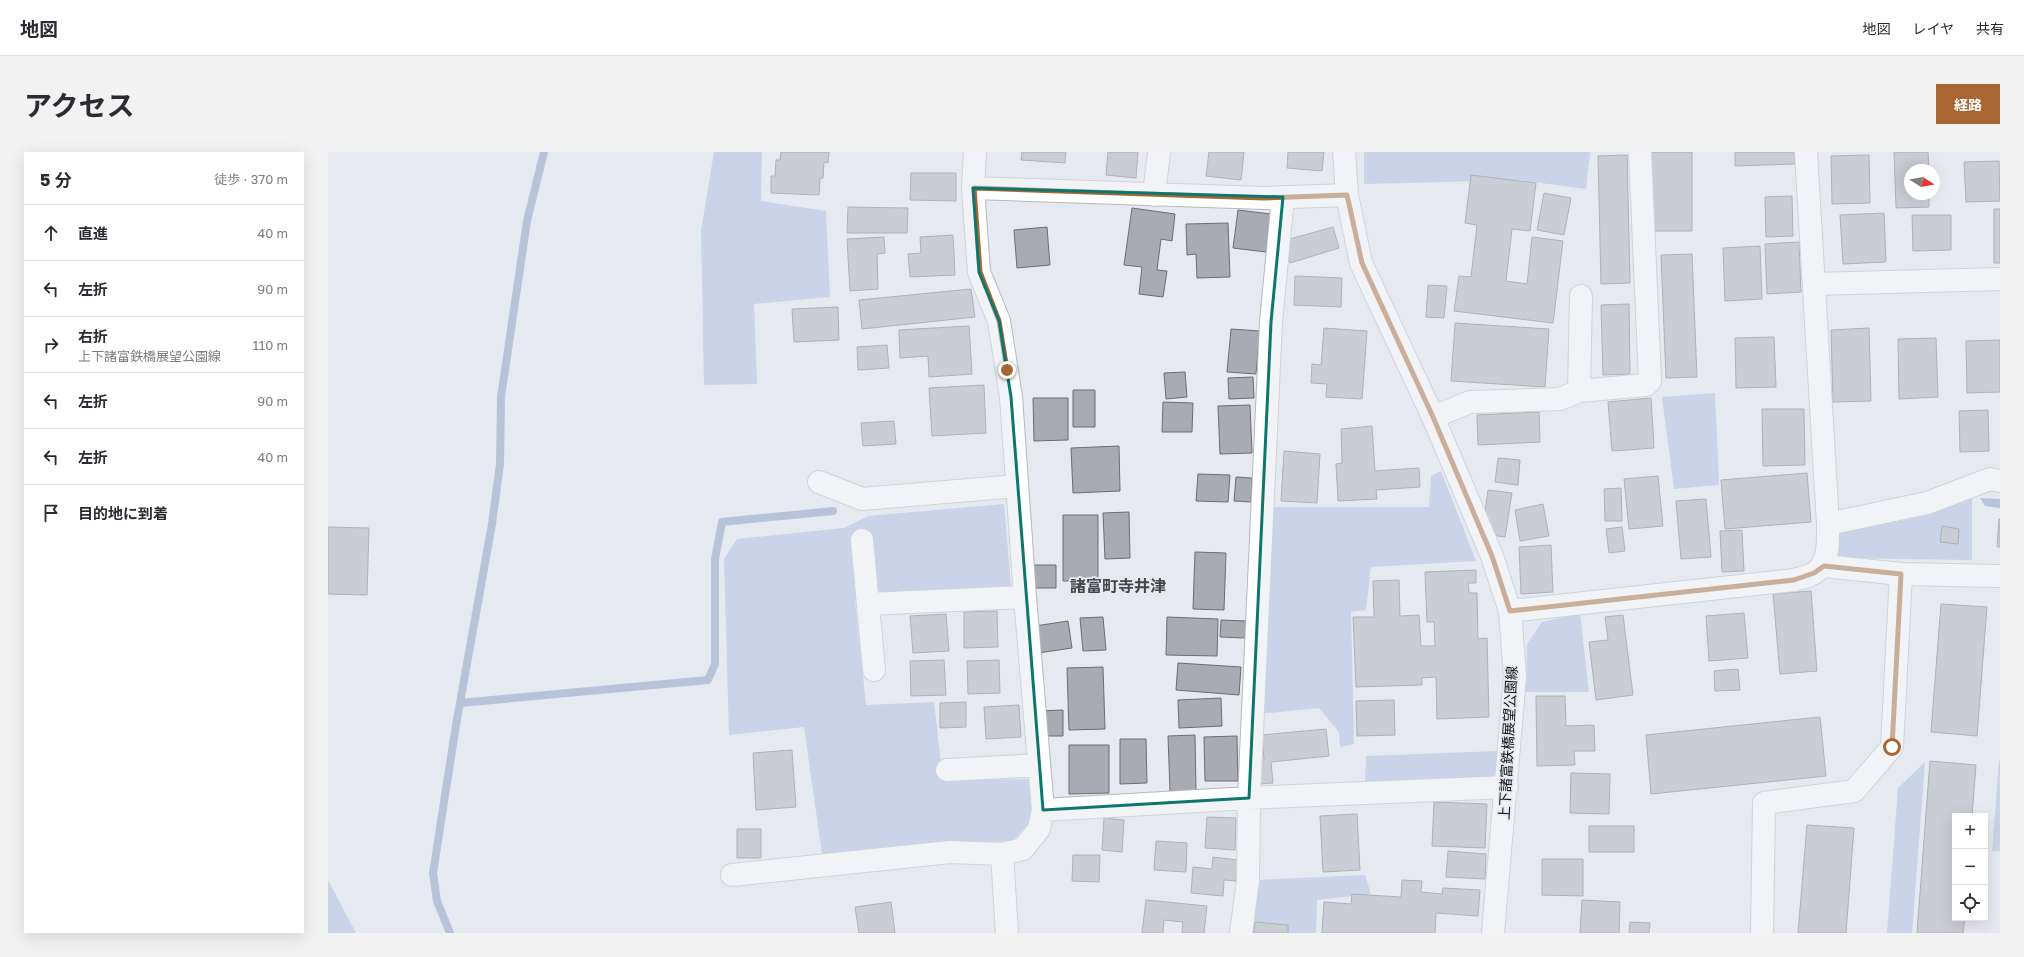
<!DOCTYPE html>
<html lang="ja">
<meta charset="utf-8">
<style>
:root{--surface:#fff;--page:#f2f2f3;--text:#2b2b33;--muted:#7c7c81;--line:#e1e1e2;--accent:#a86632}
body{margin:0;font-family:"Golos Text","Noto Sans JP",sans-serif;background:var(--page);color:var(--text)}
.controls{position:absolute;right:12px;bottom:12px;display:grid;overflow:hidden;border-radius:0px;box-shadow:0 4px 16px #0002}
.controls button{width:36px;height:36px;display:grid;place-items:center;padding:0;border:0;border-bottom:1px solid var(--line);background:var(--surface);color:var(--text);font:20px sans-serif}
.compass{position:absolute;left:1576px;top:12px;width:36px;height:36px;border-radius:50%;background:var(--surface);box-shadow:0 4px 16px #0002;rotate:101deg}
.stop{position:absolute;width:12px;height:12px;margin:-9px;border:3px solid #a86632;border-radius:50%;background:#fff}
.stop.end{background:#a86632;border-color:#fff;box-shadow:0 1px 4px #0008}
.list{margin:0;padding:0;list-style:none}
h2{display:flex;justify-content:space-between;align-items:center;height:52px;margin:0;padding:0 16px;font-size:17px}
h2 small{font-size:13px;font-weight:400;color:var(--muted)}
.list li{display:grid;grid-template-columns:26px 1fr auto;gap:12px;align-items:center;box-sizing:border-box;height:56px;padding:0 16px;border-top:1px solid var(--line)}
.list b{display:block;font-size:15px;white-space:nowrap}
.list p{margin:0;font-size:13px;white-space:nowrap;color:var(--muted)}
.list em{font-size:13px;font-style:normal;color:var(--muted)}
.icon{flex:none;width:22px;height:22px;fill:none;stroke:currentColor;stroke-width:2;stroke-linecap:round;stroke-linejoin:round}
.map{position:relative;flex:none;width:1672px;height:781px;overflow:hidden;border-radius:0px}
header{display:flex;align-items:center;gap:24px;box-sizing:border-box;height:56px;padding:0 20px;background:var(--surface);border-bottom:1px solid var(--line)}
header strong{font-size:19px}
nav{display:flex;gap:22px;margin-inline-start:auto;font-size:14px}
.intro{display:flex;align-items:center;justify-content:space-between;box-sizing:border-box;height:96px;padding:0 24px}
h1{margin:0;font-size:28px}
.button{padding:10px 18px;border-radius:0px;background:var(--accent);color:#fff;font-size:14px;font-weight:700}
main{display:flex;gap:24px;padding:0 24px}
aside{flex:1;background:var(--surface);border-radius:0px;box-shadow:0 4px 16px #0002}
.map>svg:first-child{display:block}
.green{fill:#a8b8de}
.water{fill:#8294be}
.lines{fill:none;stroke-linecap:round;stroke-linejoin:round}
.stream{stroke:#8294be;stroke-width:8}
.building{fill:#a9abb2;stroke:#6a6d72}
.minor-casing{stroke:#b5b8be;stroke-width:24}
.tertiary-casing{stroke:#b5b8be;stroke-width:24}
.minor{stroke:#fff;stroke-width:22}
.tertiary{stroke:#fff;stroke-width:22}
.route{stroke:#a86632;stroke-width:5}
.marked{fill:none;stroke:#0f766e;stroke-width:3;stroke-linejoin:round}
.labels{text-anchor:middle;stroke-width:3.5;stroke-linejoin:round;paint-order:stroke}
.street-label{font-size:14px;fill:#131417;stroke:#e6e9ef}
.quarter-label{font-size:16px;font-weight:bold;fill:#43464b;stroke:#e6e9ef}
</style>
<header>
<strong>地図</strong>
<nav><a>地図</a><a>レイヤ</a><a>共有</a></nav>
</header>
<div class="intro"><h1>アクセス</h1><a class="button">経路</a></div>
<main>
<aside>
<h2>5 分<small>徒歩 · 370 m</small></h2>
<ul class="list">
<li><svg class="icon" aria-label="ahead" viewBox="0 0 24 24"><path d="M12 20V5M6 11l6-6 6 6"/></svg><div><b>直進</b></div><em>40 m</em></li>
<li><svg class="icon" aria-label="left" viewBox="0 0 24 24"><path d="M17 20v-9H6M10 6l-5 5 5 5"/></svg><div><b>左折</b></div><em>90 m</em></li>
<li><svg class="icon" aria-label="right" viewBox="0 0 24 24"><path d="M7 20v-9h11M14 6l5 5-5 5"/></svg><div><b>右折</b><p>上下諸富鉄橋展望公園線</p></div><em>110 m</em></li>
<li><svg class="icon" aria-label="left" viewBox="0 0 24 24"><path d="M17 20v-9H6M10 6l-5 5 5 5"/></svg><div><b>左折</b></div><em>90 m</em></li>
<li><svg class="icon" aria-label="left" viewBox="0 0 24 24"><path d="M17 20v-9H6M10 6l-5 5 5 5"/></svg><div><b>左折</b></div><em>40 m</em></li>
<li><svg class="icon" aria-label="arrive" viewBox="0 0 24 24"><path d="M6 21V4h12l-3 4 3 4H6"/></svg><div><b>目的地に到着</b></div></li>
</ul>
</aside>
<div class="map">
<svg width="1672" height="781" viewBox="0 0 1672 781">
<rect width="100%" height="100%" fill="#e6e9ef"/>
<path class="green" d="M386 0H434L433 49 498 59 502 145 426 152 429 232 376 233 373 79Z
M1036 0H1262L1258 37 1191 28 1036 32Z
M1387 241 1391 333 1346 337 1334 245Z
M1113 319 1148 409 1043 415 1038 458 1023 460 1026 592 1012 595 1011 580 991 556 932 562 942 355H1101L1103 324Z
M1644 344V408L1509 406 1512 377 1579 368Z
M676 352 683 434 527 448 538 553 606 550 615 628 703 627 706 665 685 689 577 693 494 702 476 575 401 583 396 407 409 387 516 376 540 364Z
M1252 461 1261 540H1198L1199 492 1214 470Z
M1170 599V626L1037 633 1038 604Z
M1671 609H1672V699H1664Z
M1597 610 1584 781H1559L1570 636Z
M1037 723 1043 742 989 748 988 781H921L928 728Z
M0 728 28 781H0Z"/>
<path class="water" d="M1652 346 1672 347V356L1657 354Z"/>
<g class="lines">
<path class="stream" d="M132 551 380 528 387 512V407L394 370 505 359
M122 781 109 749 105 721 128 573 164 372 172 312 173 245 199 69 216 0"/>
</g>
<path class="building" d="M453 0H501L500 11 496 10 495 26H492L491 43 443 41V24H447L448 8H452Z
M694 0H738L737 11 693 8Z
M780 0H810L808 26 778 23Z
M881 0H916L913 28 878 24Z
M960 0H996L994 19 959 16Z
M1322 0H1364V79H1322Z
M1407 0H1466L1467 12 1407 14Z
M1566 0H1600L1601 18H1582V42H1601V55L1568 56Z
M1299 3 1302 131 1273 132 1270 4Z
M1541 3 1542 51 1504 52 1503 4Z
M1671 9 1672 49 1638 50 1636 10Z
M583 21H628V49L582 48Z
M1143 23 1208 31 1202 79 1184 77 1178 129 1199 132 1204 85 1235 89 1225 171 1126 159 1131 124 1143 125 1149 73 1137 71Z
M1216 41 1243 46 1236 83 1209 78Z
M1464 44 1465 84 1438 85 1437 45Z
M520 55 580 56 579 81H519Z
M804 56 847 62 844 89 833 87 829 118 839 119 835 145 811 142 814 115 796 113Z
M1666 57H1672V111H1666Z
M910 58 943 62 938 100 905 96Z
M1556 61 1558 110 1515 112 1512 63Z
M1584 63H1623V98L1585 99Z
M900 71 902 125 869 126 868 102 859 103 858 72Z
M719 75 722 113 689 116 686 78Z
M1005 75 1011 96 962 111 955 89Z
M625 83 627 123 582 125 580 102 593 101 592 85Z
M556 85 557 101 549 102 550 137 522 139 519 87Z
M1471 90 1473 140 1439 142 1437 92Z
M1432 94 1434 147 1397 149 1395 96Z
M1364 102 1369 225 1338 226 1333 103Z
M967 124 1014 126 1013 155 966 153Z
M1100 133 1119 134 1116 166 1098 165Z
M643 137 647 165 534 177 531 148Z
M1301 152 1302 222 1275 223 1273 153Z
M510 155 511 188 466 190 464 157Z
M1127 171 1221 177 1217 235 1123 229Z
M641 174 644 222 601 225 600 204 572 206 571 178Z
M996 176 1039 179 1034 247 998 245 999 232 983 231 984 212 993 213Z
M1541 176 1543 249 1505 250 1503 178Z
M903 177 932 179 928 222 899 220Z
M1446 185 1448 235 1408 236 1407 186Z
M1608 186 1610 245 1571 247 1570 187Z
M1672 188V240L1639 241 1638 189Z
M559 193 561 216 530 218 529 195Z
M857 220 859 245 838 247 836 221Z
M925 225 926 246 901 247 900 226Z
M656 233 658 281 604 284 601 236Z
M745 238H767V275H745Z
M705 246H740V288L706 289Z
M1323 246 1326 296 1284 299 1280 250Z
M835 250 865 251 864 280H834Z
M922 253 924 301 892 302 890 254Z
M1434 257H1476L1477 313 1435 314Z
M1660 258 1661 299 1632 300 1631 259Z
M1211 260 1212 290 1150 293 1149 263Z
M566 269 568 292 535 294 533 271Z
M1044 274 1047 319 1091 316 1092 335 1048 338 1049 347 1010 349 1008 312 1014 311 1013 277Z
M791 294 792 339 745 341 743 296Z
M956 299 992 302 989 351 953 349Z
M1170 306 1192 308 1190 333 1167 330Z
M1479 321 1483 370 1397 377 1393 328Z
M870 322 902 323 900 350 868 349Z
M1330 324 1335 374 1301 377 1296 327Z
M908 325 924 326 923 350 906 349Z
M1293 336 1294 369H1277L1276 337Z
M1160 338 1184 341 1177 385 1154 382Z
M1378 347 1383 405 1353 407 1348 349Z
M1215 352 1221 384 1192 389 1187 358Z
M801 360 802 406 777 407 775 361Z
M735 363H770V429H735Z
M1671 367H1672V395H1669Z
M1614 374 1631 377 1630 392 1612 390Z
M0 375 41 376 39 443 0 442Z
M1294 375 1297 399 1281 401 1278 377Z
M1414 378 1416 419 1394 420 1392 379Z
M1223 393 1225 440 1193 442 1191 395Z
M867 400 898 401 896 458 865 457Z
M702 413H728V436H702Z
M1148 418V431H1140L1141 441H1149L1150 487 1159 486 1161 565 1109 567 1108 525 1094 526V533L1028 535 1025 465H1046L1045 429 1071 428 1072 464 1091 463 1093 494H1107L1106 470H1099L1097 420Z
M1483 439 1489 519 1452 522 1445 442Z
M1613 452 1659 455 1649 584 1603 580Z
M669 459 670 495 636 496V460Z
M1416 461 1420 506 1381 509 1378 464Z
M618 462 621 499 585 501 582 464Z
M1295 463 1305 543 1268 548 1261 490 1280 488 1277 465Z
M775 465 778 498 755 499 752 466Z
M839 465 890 467 889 504 838 503Z
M893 468 918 469 917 486 892 485Z
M740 469 744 496 710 501 707 474Z
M616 508 618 543 583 544 582 509Z
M671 508 672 541 640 542 639 509Z
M850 511 913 515 911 543 848 538Z
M775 515 777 577 741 578 739 516Z
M1410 517 1412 538 1387 539 1386 519Z
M1208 544H1237L1238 574 1266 573 1267 599H1246L1247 613 1209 614Z
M893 546 894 574 851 576 850 548Z
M1066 548 1067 583 1029 584 1028 549Z
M638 550V575L612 576V551Z
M691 553 693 585 658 587 656 555Z
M735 558V584H711L710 559Z
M1492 565 1498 624 1323 642 1318 583Z
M998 577 1001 604 943 610 945 631 932 632 930 609 936 608 934 583Z
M867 583 868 639H842L840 584Z
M909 584 910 629H877L876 585Z
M792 587H818L819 631 792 632Z
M741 593H781V641L741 642Z
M464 598 468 655 428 658 425 601Z
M1602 609 1648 613 1644 664H1627V766H1637L1635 781H1589Z
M1243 621 1282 622 1281 662 1242 661Z
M1106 650 1159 652 1157 696 1104 694Z
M1029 662 1032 718 995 720 992 664Z
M879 665 908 666 907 698 877 696Z
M776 666 796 668 794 700 774 698Z
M1479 673 1526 676 1518 781H1470Z
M1261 674H1306V700H1261Z
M409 677H433V706H409Z
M828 689 859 691 858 720 826 718Z
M1120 699 1158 702 1157 727 1118 725Z
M745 703H772L771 730 744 729Z
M885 705 910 708 908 729 896 728 895 744 863 741 865 715 884 717Z
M1214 707H1255V744L1214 743Z
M1074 728 1094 729 1093 740 1114 742 1115 736 1152 738 1150 764 1108 761 1107 781H994L996 750 1023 752 1024 742 1073 745Z
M818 748 879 754 876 781H854L855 770 836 768 835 781H814Z
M1254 748 1292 750 1291 781H1252Z
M563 750 567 781H531L527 755Z
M927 770 960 773V781H926Z
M1302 770 1322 771 1321 781H1301Z"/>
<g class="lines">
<g class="minor-casing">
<path id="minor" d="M645 36 936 46 1019 43
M826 43 831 0
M1486 132 1672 127
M1251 239 1253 144
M1105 265 1142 250 1232 247 1251 239 1318 233 1322 229 1312 0
M491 330 534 347 689 334
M1500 372 1599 351 1662 327 1672 329
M534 388 546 518
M1496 414 1573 422 1672 424
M540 452 697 445
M1182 459 1466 428C1472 426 1480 425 1486 421 1502 412 1500 388 1500 372L1478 0
M619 618 711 613
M715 658 921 646 1179 635
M674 702 679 781
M404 723 622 700 674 702 695 697 711 677 715 658 697 445 683 245 671 169 651 120 645 36 647 0
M913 781 920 729 921 646 943 170 955 45
M1434 781 1436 651 1526 639 1564 595 1573 422"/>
</g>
<g class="tertiary-casing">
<path id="tertiary" d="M1016 0 1019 43 1033 111 1105 265 1164 404 1182 459 1187 524 1165 781"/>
</g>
<use href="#minor" class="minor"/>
<use href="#tertiary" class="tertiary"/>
</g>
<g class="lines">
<path class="route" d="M679 218 671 169 652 120 646 36 936 46 1019 43 1034 111 1105 265 1164 404 1182 459 1466 428 1486 421 1496 414 1573 422 1564 595"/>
</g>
<path d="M0 0H1672V781H0ZM645 36 955 45 943 170 921 646 715 658 683 245 671 169 651 120Z" fill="#e6e9ef" fill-opacity=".55" fill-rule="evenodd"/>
<path class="marked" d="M645 36 955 45 943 170 921 646 715 658 683 245 671 169 651 120Z"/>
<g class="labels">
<g class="street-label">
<text transform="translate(1180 591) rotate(-87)" y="5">上下諸富鉄橋展望公園線</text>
</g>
<g class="quarter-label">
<text x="790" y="440">諸富町寺井津</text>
</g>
</g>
</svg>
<div class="controls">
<button>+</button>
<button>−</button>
<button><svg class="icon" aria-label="locate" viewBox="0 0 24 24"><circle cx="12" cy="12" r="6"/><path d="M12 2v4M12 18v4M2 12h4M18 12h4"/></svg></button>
</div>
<svg class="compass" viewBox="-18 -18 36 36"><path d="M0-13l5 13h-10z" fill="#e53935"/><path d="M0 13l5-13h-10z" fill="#7c7c81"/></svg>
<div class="stop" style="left:1564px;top:595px"></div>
<div class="stop end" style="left:679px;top:218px"></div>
</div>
</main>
